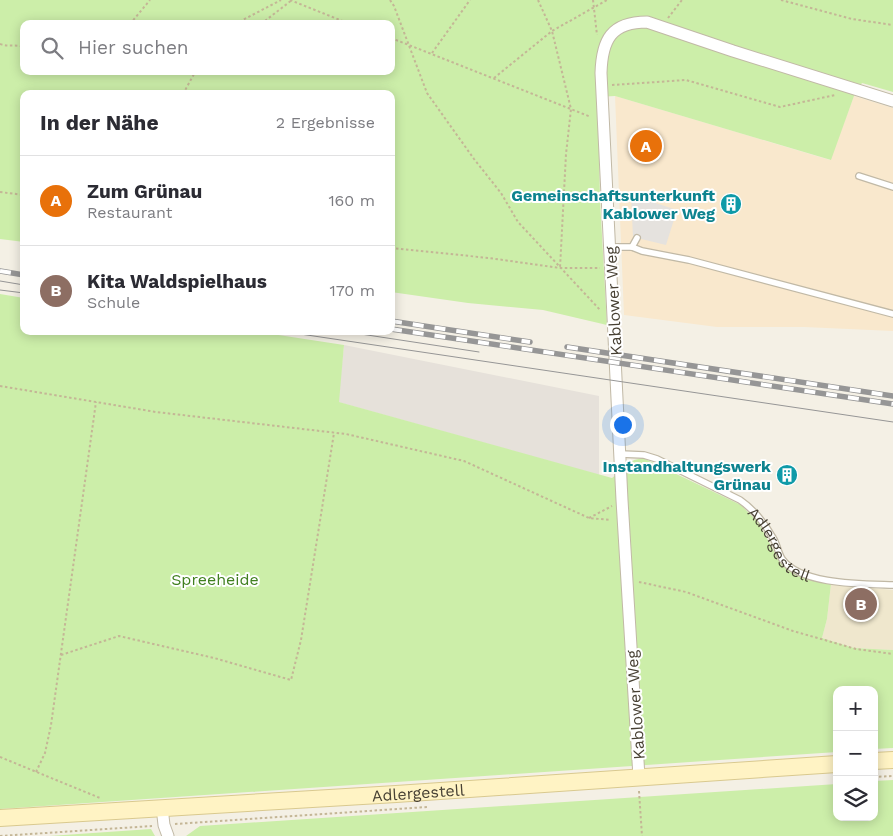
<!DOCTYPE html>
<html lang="de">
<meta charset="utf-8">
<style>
:root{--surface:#fff;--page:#f2f2f3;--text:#2b2b33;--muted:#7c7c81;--line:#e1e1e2;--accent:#ea580c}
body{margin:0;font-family:"Work Sans",sans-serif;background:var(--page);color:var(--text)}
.controls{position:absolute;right:15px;bottom:15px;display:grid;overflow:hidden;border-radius:10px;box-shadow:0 2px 12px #0003}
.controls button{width:45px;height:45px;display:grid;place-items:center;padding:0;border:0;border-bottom:1px solid var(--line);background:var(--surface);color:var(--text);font:25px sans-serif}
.you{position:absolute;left:622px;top:424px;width:18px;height:18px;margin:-12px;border:4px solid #fff;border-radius:50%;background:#1a73e8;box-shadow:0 0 0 8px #1a73e833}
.badge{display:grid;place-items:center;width:32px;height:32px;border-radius:50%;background:var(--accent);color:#fff;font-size:16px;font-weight:700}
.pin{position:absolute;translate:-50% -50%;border:2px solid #fff;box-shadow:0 1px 5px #0006}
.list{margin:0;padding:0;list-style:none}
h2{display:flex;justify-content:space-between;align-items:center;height:65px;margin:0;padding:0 20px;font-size:21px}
h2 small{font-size:16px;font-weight:400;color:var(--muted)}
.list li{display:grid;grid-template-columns:32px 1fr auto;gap:15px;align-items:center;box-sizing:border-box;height:90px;padding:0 20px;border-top:1px solid var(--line)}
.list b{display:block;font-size:19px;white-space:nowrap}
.list p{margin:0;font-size:16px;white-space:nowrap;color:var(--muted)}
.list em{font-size:16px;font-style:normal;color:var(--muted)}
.icon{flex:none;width:28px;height:28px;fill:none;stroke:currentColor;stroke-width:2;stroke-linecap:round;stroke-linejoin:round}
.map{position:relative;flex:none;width:893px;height:836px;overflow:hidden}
.search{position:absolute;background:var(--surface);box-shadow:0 2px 12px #0003;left:20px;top:20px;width:375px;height:55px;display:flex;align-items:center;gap:12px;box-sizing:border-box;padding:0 18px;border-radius:10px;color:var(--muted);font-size:19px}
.panel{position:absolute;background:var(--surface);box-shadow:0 2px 12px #0003;left:20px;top:90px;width:375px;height:245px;border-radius:10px}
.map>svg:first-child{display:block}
.commercial{fill:#f9e8cd}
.industrial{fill:#e6e1da}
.education{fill:#efe7cd}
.green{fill:#cceea9;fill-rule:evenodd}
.parking{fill:#e5e2de}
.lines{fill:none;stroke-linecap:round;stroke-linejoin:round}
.service-casing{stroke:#c1b9a6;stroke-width:8}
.minor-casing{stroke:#c1b9a6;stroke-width:13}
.secondary-casing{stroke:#d9c98f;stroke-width:18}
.path{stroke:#c4b696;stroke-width:2;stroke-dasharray:2.5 2.5;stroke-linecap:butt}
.service{stroke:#fff;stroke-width:5.5}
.minor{stroke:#fff;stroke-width:11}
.secondary{stroke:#fff3c4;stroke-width:16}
.tram{stroke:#969696;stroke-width:1}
.rail-casing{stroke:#969696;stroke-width:5.5}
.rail{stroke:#fff;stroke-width:4;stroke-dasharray:11;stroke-linecap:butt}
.labels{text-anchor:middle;stroke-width:4;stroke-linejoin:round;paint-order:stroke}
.culture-label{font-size:16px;font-weight:bold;fill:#0d838f;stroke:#fff;text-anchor:end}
.street-label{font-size:16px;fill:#484134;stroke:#fff}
.park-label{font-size:16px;fill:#418020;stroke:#fff}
</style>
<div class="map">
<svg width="893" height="836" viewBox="0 0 893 836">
<rect width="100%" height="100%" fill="#f4f0e5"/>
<path class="commercial" d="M615 96 830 160 854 96 893 108V331L804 327H717L624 315Z"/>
<path class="industrial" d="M344 345 599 396V475L338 402Z"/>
<path class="education" d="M831 584 893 590V650L854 648 822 638 827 619Z"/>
<path class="green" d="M0 0H893V92L862 83 854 96 831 160 615 96 598 97 600 200 607 325 543 310 468 303 391 292V94H24V242L0 239ZM24 24H391V71H24Z
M0 294 24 298V331H252L344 345 339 402 612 478 634 460 643 458 741 505 758 522 781 564 797 576 831 584 827 619 822 638 854 648 893 650V748L874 749V690H837V752L0 809Z
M893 780V836H186L200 826 837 784V817H874V781Z
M151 829 155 836H49Z"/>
<path class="parking" d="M631 195 677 210 666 245 633 237Z"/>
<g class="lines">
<g class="service-casing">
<g id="service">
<path d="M859 176 893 187"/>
<path d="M610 247H632L642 251 689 260 893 314"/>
<path d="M632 247 637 238"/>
<path id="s1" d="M621 454 644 455 657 459 740 500C753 509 765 524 773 538 777 544 778 553 782 559 800 585 864 584 893 585"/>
</g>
</g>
<g class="minor-casing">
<path id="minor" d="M639 777 622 500 601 73C602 40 611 22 647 22L733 51 893 101
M162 807 164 825 168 836"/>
</g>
<g class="secondary-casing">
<g id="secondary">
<path d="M874 761 893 760"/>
<path id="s2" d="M0 818 396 794 837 764"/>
</g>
</g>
<path class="path" d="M290 0 350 24
M390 0 394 6 427 93 474 159 501 193 518 222 601 311
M538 0 552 31 571 109 566 154 560 268
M593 0 597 35
M781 0 852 19 893 25
M668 18 682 0
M130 24 150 0
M235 24 281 0
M261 24 292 0
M391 38 591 117
M0 44C8 47 16 44 24 47
M432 53 470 0
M494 78 552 31 607 0
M612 85 686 80 780 107 835 95
M183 94 194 74 198 71
M0 192 24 195
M391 248 489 258 560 268H600
M0 386 156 412 346 434 464 461 589 518 611 520
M589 518 612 506
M639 582 686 592 793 631 856 649 893 654
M61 655 119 636 214 658 291 680 301 640 334 433
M0 757 100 798
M36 772 45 753 51 725 96 402
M874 777 893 776
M639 791 642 836
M175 824 427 807
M0 836 152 826"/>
<use href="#service" class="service"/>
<use href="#minor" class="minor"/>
<use href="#secondary" class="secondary"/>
<path class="tram" d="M0 281 24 285
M0 290 24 293
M280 331 893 422
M341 331 479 352"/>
<g class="rail-casing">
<path id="rail" d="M0 271 24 275
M391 321 530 342
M391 329 893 404
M567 347 893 396"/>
</g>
<use href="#rail" class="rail"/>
</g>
<defs>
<g id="building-disc" transform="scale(1.125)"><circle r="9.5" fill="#0f9aa8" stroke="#fff"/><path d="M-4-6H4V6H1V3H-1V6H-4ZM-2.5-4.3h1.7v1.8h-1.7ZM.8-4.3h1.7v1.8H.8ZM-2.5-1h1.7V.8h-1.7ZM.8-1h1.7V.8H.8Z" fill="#fff"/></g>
</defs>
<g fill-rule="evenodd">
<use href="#building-disc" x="731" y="204"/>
<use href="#building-disc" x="787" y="475"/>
</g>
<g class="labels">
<g class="culture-label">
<text x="715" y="201">Gemeinschaftsunterkunft<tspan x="715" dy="18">Kablower Weg</tspan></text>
<text x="771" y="472">Instandhaltungswerk<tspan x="771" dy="18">Grünau</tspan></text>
</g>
<g class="street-label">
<text transform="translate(613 301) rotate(-93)" y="6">Kablower Weg</text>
<text dy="6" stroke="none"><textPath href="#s1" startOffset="190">Adlergestell</textPath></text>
<text transform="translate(635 705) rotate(-94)" y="6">Kablower Weg</text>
<text dy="6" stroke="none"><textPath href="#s2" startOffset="419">Adlergestell</textPath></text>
</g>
<g class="park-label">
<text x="215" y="585">Spreeheide</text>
</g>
</g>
</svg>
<div class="controls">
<button>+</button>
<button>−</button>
<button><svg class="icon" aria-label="layers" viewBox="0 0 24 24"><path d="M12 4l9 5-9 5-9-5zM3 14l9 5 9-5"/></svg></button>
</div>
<div class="you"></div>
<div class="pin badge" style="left:646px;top:146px;background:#e8710a">A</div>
<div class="pin badge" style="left:861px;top:604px;background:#8d6e63">B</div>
<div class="search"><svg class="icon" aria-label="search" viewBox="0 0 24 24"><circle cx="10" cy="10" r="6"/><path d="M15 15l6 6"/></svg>Hier suchen</div>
<section class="panel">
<h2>In der Nähe<small>2 Ergebnisse</small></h2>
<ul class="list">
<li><span class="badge" style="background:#e8710a">A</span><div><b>Zum Grünau</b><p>Restaurant</p></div><em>160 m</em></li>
<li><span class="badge" style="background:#8d6e63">B</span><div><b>Kita Waldspielhaus</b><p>Schule</p></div><em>170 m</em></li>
</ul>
</section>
</div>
